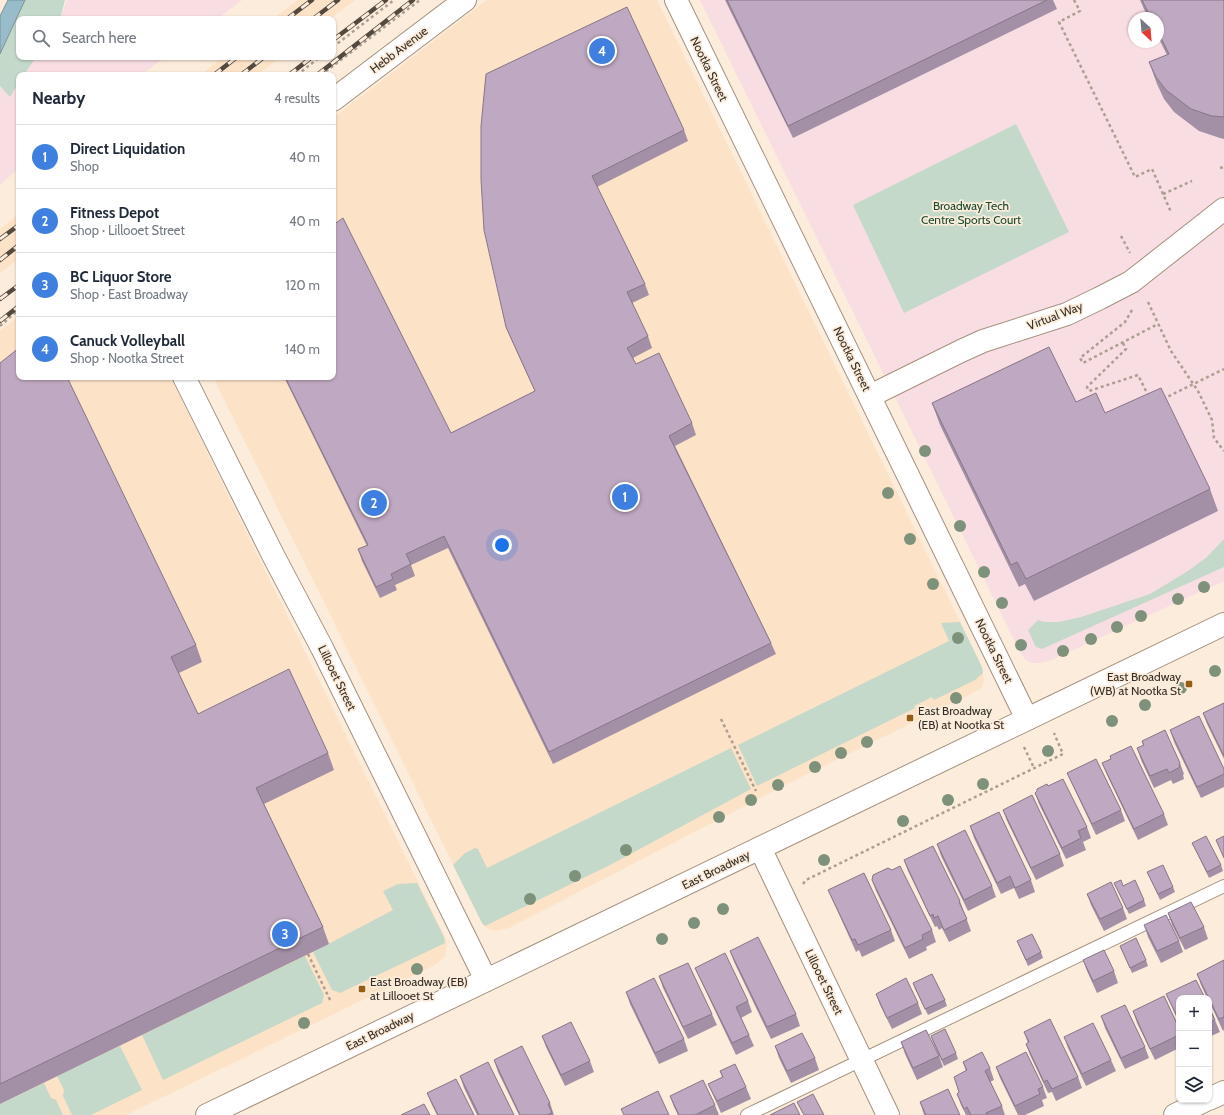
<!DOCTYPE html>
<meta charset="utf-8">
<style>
:root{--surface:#fff;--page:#f2f2f3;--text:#1f2937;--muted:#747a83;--line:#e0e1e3;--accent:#1a73e8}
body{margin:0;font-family:Cabin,sans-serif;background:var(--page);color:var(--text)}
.controls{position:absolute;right:12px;bottom:12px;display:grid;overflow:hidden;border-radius:8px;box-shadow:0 1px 3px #0004}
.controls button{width:36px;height:36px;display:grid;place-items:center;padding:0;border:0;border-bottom:1px solid var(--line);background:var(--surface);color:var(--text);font:20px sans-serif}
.compass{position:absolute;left:1128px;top:12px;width:36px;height:36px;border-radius:50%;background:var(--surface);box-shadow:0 1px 3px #0004;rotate:154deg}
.you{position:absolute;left:502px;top:545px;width:14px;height:14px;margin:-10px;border:3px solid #fff;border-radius:50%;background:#1a73e8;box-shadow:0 0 0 6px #1a73e833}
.badge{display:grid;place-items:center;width:26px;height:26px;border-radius:50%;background:var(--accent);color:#fff;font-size:13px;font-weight:700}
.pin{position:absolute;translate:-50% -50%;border:2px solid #fff;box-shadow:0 1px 4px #0006}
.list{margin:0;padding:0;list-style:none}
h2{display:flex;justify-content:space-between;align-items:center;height:52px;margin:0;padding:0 16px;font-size:17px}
h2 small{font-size:13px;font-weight:400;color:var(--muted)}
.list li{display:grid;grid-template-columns:26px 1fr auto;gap:12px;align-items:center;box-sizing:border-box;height:64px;padding:0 16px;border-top:1px solid var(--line)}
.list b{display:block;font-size:15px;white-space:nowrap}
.list p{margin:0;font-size:13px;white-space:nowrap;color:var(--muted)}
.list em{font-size:13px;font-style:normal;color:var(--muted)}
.icon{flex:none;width:22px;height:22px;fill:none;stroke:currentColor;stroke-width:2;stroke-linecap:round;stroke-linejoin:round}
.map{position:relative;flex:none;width:1224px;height:1115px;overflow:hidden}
.search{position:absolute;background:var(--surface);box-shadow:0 1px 3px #0004;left:16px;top:16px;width:320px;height:44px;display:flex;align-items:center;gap:10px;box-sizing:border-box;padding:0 14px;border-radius:8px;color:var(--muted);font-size:15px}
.panel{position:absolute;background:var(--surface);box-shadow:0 1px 3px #0004;left:16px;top:72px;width:320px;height:308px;border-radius:8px}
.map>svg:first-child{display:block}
.commercial{fill:#f8dde2;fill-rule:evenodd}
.built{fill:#fce2c7}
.green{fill:#c4d9ca}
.water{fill:#99bccb;stroke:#7b919a}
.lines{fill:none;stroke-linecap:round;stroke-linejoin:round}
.lane-casing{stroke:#a4917e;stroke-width:14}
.street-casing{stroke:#a4917e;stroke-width:24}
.primary-casing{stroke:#a4917e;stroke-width:24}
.path{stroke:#ac9f92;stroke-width:2.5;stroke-dasharray:3 3;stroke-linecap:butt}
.lane{stroke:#fff;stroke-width:12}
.street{stroke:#fff;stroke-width:22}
.primary{stroke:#fff;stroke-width:22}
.rail-casing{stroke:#52493f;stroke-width:4.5}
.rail{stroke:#fcecdb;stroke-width:3;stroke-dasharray:9;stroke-linecap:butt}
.tree{fill:#7e927b}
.wall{fill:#a490a6}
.building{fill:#bfa8c1;stroke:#867687}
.poi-dot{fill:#945f14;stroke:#fcecdb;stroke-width:1.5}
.labels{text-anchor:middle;stroke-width:3.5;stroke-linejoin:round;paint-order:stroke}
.street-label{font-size:12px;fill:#362e26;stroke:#fcecdb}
.park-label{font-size:12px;fill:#16492d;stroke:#fcecdb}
.poi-label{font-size:12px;fill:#362e26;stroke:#fcecdb;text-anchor:start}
</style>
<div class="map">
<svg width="1224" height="1115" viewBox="0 0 1224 1115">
<rect width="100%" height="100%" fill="#fcecdb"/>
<path class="commercial" d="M67 0H242L217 19H60Z
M700 0H1224V581L1049 661 1039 663H1032L1026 660 1021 654ZM1134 18H1158V42H1134Z
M36 57H165L141 75H24Z
M19 82V168L0 185V86L10 97Z"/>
<path class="built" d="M298 0H355L330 19H273Z
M487 0H657L982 667 984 681 981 688 975 692 795 780 509 928 495 931 487 928 482 923 213 377H333V118Z
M223 57H281L257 75H200Z
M19 214V258L0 273V229Z
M19 316V377H170L447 941 445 956 437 964 126 1115H0V331Z"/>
<path class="green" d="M25 0H65L60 19H19V57H36L24 75H19V82L10 97 0 86V54Z
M1016 124 1069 232 904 313 853 205Z
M1224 539V567L1042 649 1036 647 1028 630 1038 620 1044 622H1059L1081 617 1150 594 1188 571 1207 557Z
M960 622 982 667 983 673 975 680 934 700 932 697 914 706 915 708 757 786 738 745 949 641 941 623Z
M731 748 751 789 610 865 485 926 482 923 453 865 465 853 475 848 478 849 487 868Z
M417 883 444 937 445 943 340 993 332 990 313 952 393 910 383 891 398 884Z
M305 956 324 995 322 1003 163 1080 142 1035Z
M120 1046 142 1090 91 1115H72L63 1096 64 1090 57 1076Z
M44 1083 51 1098 56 1100 63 1115H0V1104Z"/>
<path class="water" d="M8 0H25L0 54V16Z"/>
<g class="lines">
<g class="lane-casing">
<path id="lane" d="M747 1115 1224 886"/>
</g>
<g class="street-casing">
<path id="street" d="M676 0 1027 719
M333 100 465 0
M184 377 273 555 322 648 486 980
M870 396 961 351 983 341 1067 314 1100 298 1131 282 1224 209
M760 848 888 1115
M1209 1099 1224 1092
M1175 1115 1206 1100"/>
</g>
<g class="primary-casing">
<path id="primary" d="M207 1115 1224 624"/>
</g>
<path class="path" d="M1074 0 1080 11 1059 22 1135 177 1152 169 1171 212
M333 47 394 0
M297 75 320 57
M321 75 420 0
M1220 168 1224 167
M1163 194 1192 181
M1121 236 1130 253
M1148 302 1171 351 1198 391 1212 420 1214 438 1224 451
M1132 310 1125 322 1080 358 1083 363 1158 324
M0 326 19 309
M1123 343 1126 349 1087 387 1089 391 1138 375 1149 397
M1163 399 1224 369
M721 719 756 791
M1024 747 1034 768
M803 884 806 880 1063 754 1054 733
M308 954 331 1002"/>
<use href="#lane" class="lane"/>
<use href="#street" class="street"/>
<use href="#primary" class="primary"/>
<g class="rail-casing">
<path id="rail" d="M287 19 312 0
M313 19 338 0
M333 40 386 0
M214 75 237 57
M241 75 264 57
M289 75 312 57
M317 75 413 0
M0 239 19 225
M0 260 19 245
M0 299 19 285
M0 321 19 306"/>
</g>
<use href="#rail" class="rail"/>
</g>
<g class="tree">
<circle cx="925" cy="451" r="6"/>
<circle cx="888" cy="493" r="6"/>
<circle cx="960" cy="526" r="6"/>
<circle cx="910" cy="539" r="6"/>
<circle cx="984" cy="572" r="6"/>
<circle cx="933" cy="584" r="6"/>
<circle cx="1204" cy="587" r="6"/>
<circle cx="1178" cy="599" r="6"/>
<circle cx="1002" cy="603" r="6"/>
<circle cx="1141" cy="616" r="6"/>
<circle cx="1117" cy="627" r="6"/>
<circle cx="958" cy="638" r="6"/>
<circle cx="1091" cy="639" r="6"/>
<circle cx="1021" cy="645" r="6"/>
<circle cx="1063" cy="651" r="6"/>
<circle cx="1215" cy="671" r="6"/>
<circle cx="1181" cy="688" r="6"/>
<circle cx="956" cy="698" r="6"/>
<circle cx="1145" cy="705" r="6"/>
<circle cx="1112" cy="721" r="6"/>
<circle cx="867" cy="742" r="6"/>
<circle cx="1048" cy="751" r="6"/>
<circle cx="841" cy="753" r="6"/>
<circle cx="815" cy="767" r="6"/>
<circle cx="983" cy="784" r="6"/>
<circle cx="778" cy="785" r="6"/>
<circle cx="751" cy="800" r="6"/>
<circle cx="948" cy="800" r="6"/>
<circle cx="719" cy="817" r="6"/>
<circle cx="903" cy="821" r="6"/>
<circle cx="626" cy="850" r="6"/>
<circle cx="824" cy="860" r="6"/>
<circle cx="575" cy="876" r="6"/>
<circle cx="530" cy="899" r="6"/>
<circle cx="723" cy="909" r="6"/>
<circle cx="694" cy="923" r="6"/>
<circle cx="662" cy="939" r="6"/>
<circle cx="417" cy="969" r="6"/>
<circle cx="304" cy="1023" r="6"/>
</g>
<path class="wall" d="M725 0H1053L1057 9 793 138Z
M1140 0H1224V139L1220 138 1199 131 1174 112 1164 99 1157 84 1149 62 1167 55 1158 37V18H1148Z
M684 130 688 141 597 187 645 284 649 295 632 303 648 336 652 348 633 358 636 364 692 423 696 435 675 446 771 643 776 654 553 764 448 548 411 565 415 576 395 585 397 590 380 598 362 561 358 549 367 546 284 377H333L451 433 535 391 511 339 506 327 481 179Z
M0 363 196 645 202 662 179 673 198 714 328 753 334 770 264 804 323 927 329 944 0 1104Z
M1076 402 1105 413 1210 489 1218 511 1034 601 1025 584 1019 587 940 425 932 403Z
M1224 703V759L1207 724 1203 713Z
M1170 730 1224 769V787L1201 798 1174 742Z
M1142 741 1180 763 1184 774 1183 775 1184 779 1173 784 1171 780 1154 788 1141 760 1137 748 1143 746Z
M1110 756 1164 814 1168 825 1138 840 1107 775 1102 763 1111 759Z
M1067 773 1121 810 1125 821 1096 835 1072 784Z
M1048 786 1087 827 1091 838 1083 842 1086 850 1066 859 1039 804 1035 793Z
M1003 810 1060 854 1064 866 1036 880 1007 821Z
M970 826 1031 880 1035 892 1019 899 1014 888 1001 894 974 838Z
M1192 843 1221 865 1223 871 1209 878 1195 849Z
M937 844 992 886 996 897 968 911 941 856Z
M904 860 960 901 971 931 949 942 942 928 939 930 937 926 935 927 908 871Z
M1147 872 1173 887 1175 892 1160 900 1150 878Z
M872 880 932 930 936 942 926 947 927 950 909 959 876 891Z
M1114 883 1123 886 1144 900 1146 906 1129 914 1117 889Z
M828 890 891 930 895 941 862 957 859 950 856 952 833 901Z
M1087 894 1123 908 1127 919 1104 931 1091 905Z
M1168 913 1204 927 1208 939 1185 950 1172 925Z
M1144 925 1179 941 1183 952 1161 963 1148 937Z
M1017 941 1041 952 1043 958 1028 966Z
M1120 946 1146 960 1148 966 1132 973Z
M730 951 796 1014 800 1026 771 1039 734 962Z
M1083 960 1114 971 1118 983 1097 993 1087 971Z
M1224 960V1030L1223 1031 1209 1001V998H1207L1201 985 1197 974Z
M695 968 748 1001 752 1012 741 1018 749 1035 754 1046 736 1055 700 979Z
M659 976 712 1014 717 1025 688 1039 663 988Z
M913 983 945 1000 947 1006 928 1015 915 989Z
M626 992 684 1039 688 1051 659 1064 630 1004Z
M876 994 918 1003 922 1014 892 1029 880 1005Z
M1166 994 1179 998V1023L1171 1005Z
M1209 1007 1215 1020 1220 1032 1209 1037Z
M1133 1011 1179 1028V1048L1155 1060 1137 1023Z
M1101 1016 1145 1047 1149 1058 1125 1069 1105 1028Z
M1024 1032 1078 1077 1082 1088 1056 1101 1052 1092 1048 1093 1030 1055 1026 1044 1028 1043Z
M542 1036 590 1061 594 1072 565 1086 546 1047Z
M931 1036 956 1053 958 1059 944 1066 933 1042Z
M1064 1037 1111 1060 1116 1071 1086 1086 1068 1048Z
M901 1042 939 1056 943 1067 917 1080 905 1054Z
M775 1046 815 1058 819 1070 791 1083 779 1058Z
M494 1060 550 1103 554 1115H519L498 1072Z
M963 1062 990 1068 994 1080 990 1082 1002 1106 1005 1115H966L961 1105 957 1094 959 1092 966 1071Z
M996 1067 1043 1087 1047 1098 1042 1100 1044 1106 1025 1115H1018L1000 1078Z
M720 1071 746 1087 751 1099 721 1113 713 1095 708 1084 722 1077Z
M460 1076 514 1115H477L464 1088Z
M427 1093 474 1115H437L432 1105Z
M670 1096 715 1105 719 1115H678L674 1107Z
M920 1102 960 1115H924Z"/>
<path class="building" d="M727 0H1047L788 126Z
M1142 0H1224V117L1212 116 1191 109 1166 90 1156 77 1149 62 1169 54 1158 32V18H1151Z
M627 7 684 130 592 176 645 284 627 292 648 336 627 348 636 364 659 353 692 423 669 436 771 643 549 752 444 536 406 554 411 564 391 574 393 579 376 587 358 549 368 545 285 377H333V225L343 218 451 433 535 391 506 327 484 230 481 179V126L486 74Z
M1049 347 1076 402 1096 393 1105 413 1161 388 1210 489 1026 579 1017 562 1011 565 932 403Z
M19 348V377H67L196 645 171 657 198 714 289 669 328 753 256 788 323 927 0 1084V363Z
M1224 703V756L1203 713Z
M1199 716 1224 769V774L1197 787 1170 730Z
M1165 730 1180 763 1179 764 1180 767 1169 773 1167 769 1150 776 1137 748 1144 745 1142 741Z
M1131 746 1164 814 1134 829 1102 763 1111 759 1110 756Z
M1096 759 1121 810 1092 824 1067 773Z
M1063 779 1087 827 1078 831 1081 838 1062 848 1035 793 1037 791V789L1047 784 1048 786Z
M1032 795 1060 854 1031 868 1003 810Z
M999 812 1031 880 1015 888 1010 876 997 883 970 826Z
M965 830 992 886 964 900 937 844Z
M1206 836 1221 865 1207 872 1192 843Z
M1224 836V858L1216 840Z
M933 846 960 901 959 902 967 919 944 930 938 916 934 918 933 914 930 916 904 860Z
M1163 865 1173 887 1158 894 1147 872Z
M900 866 932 930 922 935 923 939 905 948 872 880 873 875 888 868 892 870Z
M864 873 891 930 858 945 855 939 852 940 828 890Z
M1121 880 1123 886 1135 880 1144 900 1127 909 1114 883Z
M1111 882 1123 908 1100 919 1087 894Z
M1191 902 1204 927 1180 938 1168 913Z
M1166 915 1179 941 1157 951 1144 925Z
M1032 934 1041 952 1026 960 1017 941Z
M758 937 796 1014 767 1027 730 951Z
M1136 938 1146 960 1130 968 1120 946Z
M1104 950 1114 971 1093 981 1083 960Z
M725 953 748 1001 736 1007 749 1035 732 1043 695 968Z
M1224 960V1017L1219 1019 1197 974Z
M688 963 712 1014 683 1027 659 976Z
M932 974 945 1000 925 1009 913 983Z
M654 978 684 1039 655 1053 626 992Z
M906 978 918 1003 887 1018 876 994Z
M1196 980 1205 998H1179V1020L1166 994Z
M1164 996 1179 1028V1035L1150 1049 1133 1011Z
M1125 1005 1145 1047 1121 1058 1101 1016Z
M1209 1007 1215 1020 1209 1023Z
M1050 1019 1078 1077 1052 1089 1047 1080 1044 1082 1026 1044 1029 1042 1024 1032Z
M571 1022 590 1061 561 1075 542 1036Z
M1093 1023 1111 1060 1082 1074 1064 1037Z
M945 1029 956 1053 942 1060 931 1036Z
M926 1030 939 1056 913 1068 901 1042Z
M802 1033 815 1058 787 1071 775 1046Z
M522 1046 550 1103 548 1104 552 1113 547 1115H520L494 1060Z
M982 1052 990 1068 985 1071 1002 1106 986 1113 987 1115H971L967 1107 964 1109 957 1094 959 1092 954 1077 967 1070 963 1062Z
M1026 1052 1043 1087 1038 1089 1040 1094 1015 1106 996 1067Z
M488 1062 514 1115H479L460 1076Z
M735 1064 746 1087 717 1101 708 1084 723 1077 720 1071Z
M456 1079 474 1115H438L427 1093Z
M703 1080 715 1105 695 1115H679L670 1096Z
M948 1089 960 1115H926L920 1102Z
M658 1091 669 1115H624L621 1109Z
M813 1094 824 1115H804L797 1102Z
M794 1103 800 1115H770Z
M424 1104 430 1115H401Z"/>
<g class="poi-dot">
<rect x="1185" y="680" width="8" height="8" rx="2"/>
<rect x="906" y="714" width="8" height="8" rx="2"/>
<rect x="358" y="985" width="8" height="8" rx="2"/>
</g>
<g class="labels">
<g class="street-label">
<text transform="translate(399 50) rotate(-37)" y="4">Hebb Avenue</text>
<text transform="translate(709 69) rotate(64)" y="4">Nootka Street</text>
<text transform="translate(1055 316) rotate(-21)" y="4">Virtual Way</text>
<text transform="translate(852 359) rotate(64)" y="4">Nootka Street</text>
<text transform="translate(994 651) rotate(64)" y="4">Nootka Street</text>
<text transform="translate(337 678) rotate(64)" y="4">Lillooet Street</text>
<text transform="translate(716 870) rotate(-26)" y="4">East Broadway</text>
<text transform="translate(824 982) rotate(64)" y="4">Lillooet Street</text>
<text transform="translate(380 1031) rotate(-26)" y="4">East Broadway</text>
</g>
<g class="park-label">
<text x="971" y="210">Broadway Tech<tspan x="971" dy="14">Centre Sports Court</tspan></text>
</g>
<g class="poi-label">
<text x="1181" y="681" text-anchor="end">East Broadway<tspan x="1181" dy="14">(WB) at Nootka St</tspan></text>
<text x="918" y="715">East Broadway<tspan x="918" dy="14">(EB) at Nootka St</tspan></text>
<text x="370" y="986">East Broadway (EB)<tspan x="370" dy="14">at Lillooet St</tspan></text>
</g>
</g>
</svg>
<div class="controls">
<button>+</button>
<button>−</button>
<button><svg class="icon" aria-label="layers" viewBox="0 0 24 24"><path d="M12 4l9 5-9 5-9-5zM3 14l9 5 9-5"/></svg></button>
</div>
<svg class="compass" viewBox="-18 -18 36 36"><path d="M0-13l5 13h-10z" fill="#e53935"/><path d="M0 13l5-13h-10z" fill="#747a83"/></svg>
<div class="you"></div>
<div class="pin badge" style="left:625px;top:497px;background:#3f7fe0">1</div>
<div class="pin badge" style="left:374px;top:503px;background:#3f7fe0">2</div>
<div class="pin badge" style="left:285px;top:934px;background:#3f7fe0">3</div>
<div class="pin badge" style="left:602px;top:51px;background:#3f7fe0">4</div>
<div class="search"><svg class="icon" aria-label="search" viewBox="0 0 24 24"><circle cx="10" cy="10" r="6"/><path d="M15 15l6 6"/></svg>Search here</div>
<section class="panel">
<h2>Nearby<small>4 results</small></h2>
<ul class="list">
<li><span class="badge" style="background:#3f7fe0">1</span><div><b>Direct Liquidation</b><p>Shop</p></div><em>40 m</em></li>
<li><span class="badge" style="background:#3f7fe0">2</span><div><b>Fitness Depot</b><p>Shop · Lillooet Street</p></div><em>40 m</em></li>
<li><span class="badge" style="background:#3f7fe0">3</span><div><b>BC Liquor Store</b><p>Shop · East Broadway</p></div><em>120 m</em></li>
<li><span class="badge" style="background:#3f7fe0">4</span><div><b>Canuck Volleyball</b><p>Shop · Nootka Street</p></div><em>140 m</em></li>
</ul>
</section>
</div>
